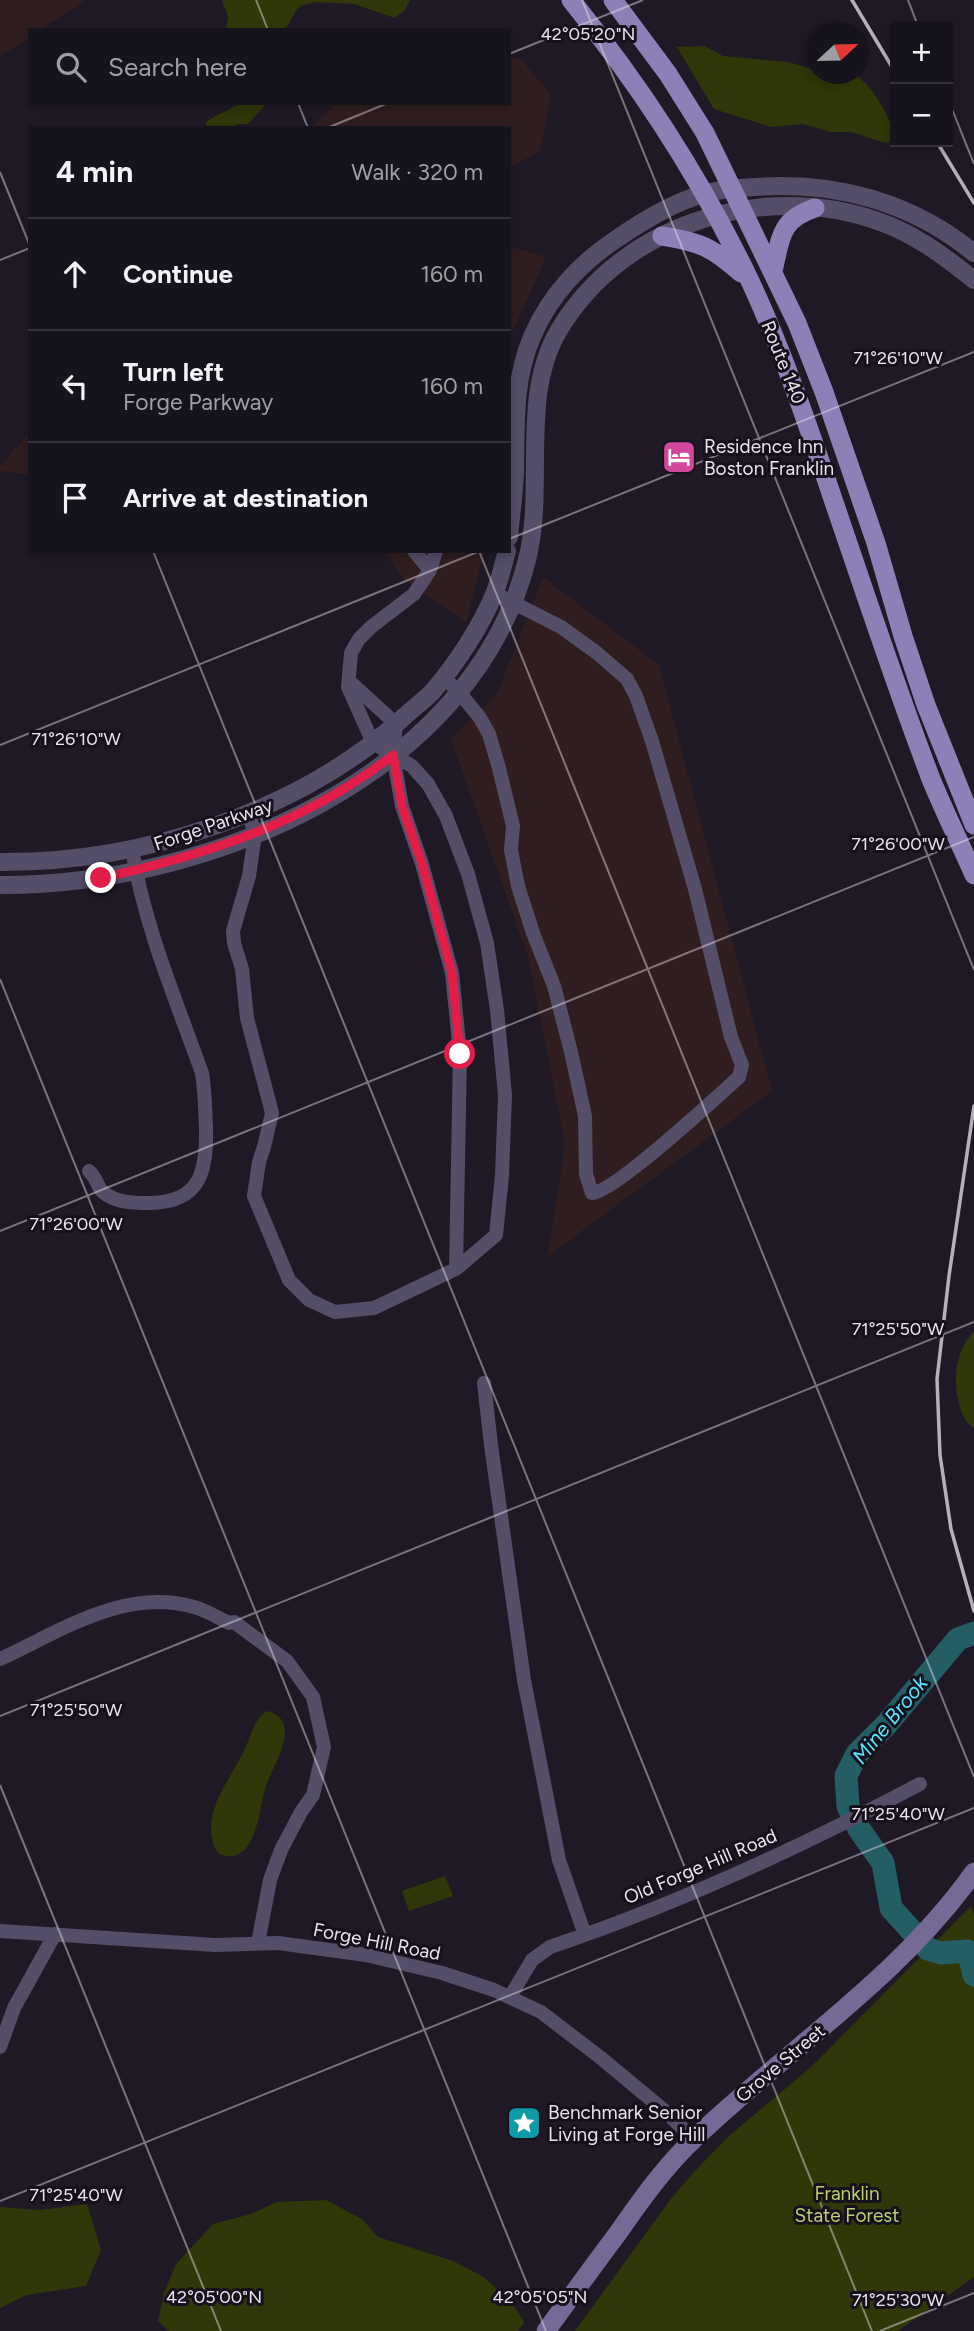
<!DOCTYPE html>
<meta charset="utf-8">
<style>
:root{--surface:#17131c;--page:#242029;--text:#f1f3f6;--muted:#9e9ea3;--line:#36323b}
body{margin:0;font-family:Figtree,sans-serif;background:var(--page);color:var(--text)}
.controls{position:absolute;right:21px;top:21px;display:grid;overflow:hidden;border-radius:0px;box-shadow:0 4px 10px #0003}
.controls button{width:63px;height:63px;display:grid;place-items:center;padding:0;border:0;border-bottom:2px solid var(--line);background:var(--surface);color:var(--text);font:35px sans-serif}
.compass{position:absolute;left:806px;top:21px;width:63px;height:63px;border-radius:50%;background:var(--surface);box-shadow:0 4px 10px #0003;rotate:68deg}
.stop{position:absolute;width:21px;height:21px;margin:-16px;border:5px solid #e11d48;border-radius:50%;background:#fff}
.stop.end{background:#e11d48;border-color:#fff;box-shadow:0 2px 7px #0008}
.list{margin:0;padding:0;list-style:none}
h2{display:flex;justify-content:space-between;align-items:center;height:91px;margin:0;padding:0 28px;font-size:30px}
h2 small{font-size:23px;font-weight:400;color:var(--muted)}
.list li{display:grid;grid-template-columns:46px 1fr auto;gap:21px;align-items:center;box-sizing:border-box;height:112px;padding:0 28px;border-top:2px solid var(--line)}
.list b{display:block;font-size:26px;white-space:nowrap}
.list p{margin:0;font-size:23px;white-space:nowrap;color:var(--muted)}
.list em{font-size:23px;font-style:normal;color:var(--muted)}
.icon{flex:none;width:38px;height:38px;fill:none;stroke:currentColor;stroke-width:2;stroke-linecap:round;stroke-linejoin:round}
.map{position:relative;flex:none;width:974px;height:2331px;overflow:hidden}
.search{position:absolute;background:var(--surface);box-shadow:0 4px 10px #0003;left:28px;top:28px;width:483px;height:77px;display:flex;align-items:center;gap:18px;box-sizing:border-box;padding:0 24px;border-radius:0px;color:var(--muted);font-size:26px}
.panel{position:absolute;background:var(--surface);box-shadow:0 4px 10px #0003;left:28px;top:126px;width:483px;height:427px;border-radius:0px}
.map>svg:first-child{display:block}
.industrial{fill:#301d1f}
.green{fill:#303708}
.lines{fill:none;stroke-linecap:round;stroke-linejoin:round}
.river{stroke:#255d65;stroke-width:23}
.minor{stroke:#544e69;stroke-width:14}
.tertiary{stroke:#544e69;stroke-width:18}
.secondary{stroke:#756a95;stroke-width:19}
.primary{stroke:#8d80b7;stroke-width:19}
.rail{stroke:#b5b1bb;stroke-width:3.5}
.route{stroke:#e11d48;stroke-width:9}
.ticks{fill:none;stroke:#e8e4ed;stroke-width:2;stroke-opacity:0.45}
.labels{text-anchor:middle;stroke-width:6;stroke-linejoin:round;paint-order:stroke}
.street-label{font-size:19px;fill:#e8e4ed;stroke:#16101c}
.poi-label{font-size:19px;fill:#e8e4ed;stroke:#16101c;text-anchor:start}
.park-label{font-size:19px;fill:#bdd06b;stroke:#16101c}
.water-label{font-size:21px;font-style:italic;fill:#50e9fd;stroke:#16101c}
.ticks-label{font-size:18px;text-anchor:middle;fill:#e8e4ed;stroke:#16101c;stroke-width:6;stroke-linejoin:round;paint-order:stroke}
</style>
<div class="map">
<svg width="974" height="2331" viewBox="0 0 974 2331">
<rect width="100%" height="100%" fill="#1f1926"/>
<path class="industrial" d="M0 0H85L40 30H30V37L0 56Z
M509 57 521 59 551 95 540 151 509 167V128H311L336 103H509Z
M509 246 546 257 509 340Z
M30 432V475L0 471V466Z
M384 551H485L466 623 404 579Z
M543 577 659 665 772 1091 548 1256 565 1143 528 957 451 739 497 694Z"/>
<path class="green" d="M222 0H410L405 10 395 18 354 4 315 2 303 5 297 9 285 30H226L228 17Z
M704 46 723 56 788 62 816 70V74C827 74 840 71 851 74 869 77 895 124 895 142L886 143 851 132H831L803 124 771 127 714 109 677 47Z
M240 103H267L248 124H237L233 128H209L205 123C216 114 229 111 240 103Z
M974 1331V1428C957 1420 953 1377 958 1361 961 1350 966 1339 974 1331Z
M266 1711C306 1719 271 1768 265 1789 259 1810 256 1868 219 1854 196 1821 228 1782 243 1753 250 1739 253 1721 266 1711Z
M445 1876 453 1896 409 1911 402 1891Z
M971 1906 974 1914V2277L898 2331H575L670 2200 694 2172 729 2136 811 2067Z
M326 2200 362 2219 378 2237 453 2261 482 2276 511 2301 524 2322 518 2331H169L158 2321 164 2293 176 2264 213 2224 251 2214 277 2202Z
M87 2204 101 2250 86 2286 27 2295 0 2308V2207L40 2210Z"/>
<g class="lines">
<path class="river" d="M974 1633 958 1639 886 1725 857 1754 846 1776 848 1806 859 1829 883 1863 891 1908 928 1949 941 1953 968 1951 974 1975"/>
<path class="minor" d="M414 551 430 570
M443 677 459 692 480 718 489 734 499 768 513 826 511 850 518 886 533 933 554 986 571 1052 585 1116 586 1174 592 1193C613 1193 717 1097 739 1077L742 1065 731 1037 695 889 652 741 636 696 627 679 597 653 561 627 502 597
M349 681 396 724 393 755 402 806 422 864 452 973 460 1053 456 1269
M248 812 255 834 249 876 233 931 234 943 242 969 247 1018 272 1113 264 1147 259 1162 254 1196 289 1280 309 1300 335 1312 374 1308 456 1269 496 1235 502 1176 505 1095 497 1010 487 943 468 874 446 816 428 784 412 766 373 743 348 687 351 653 359 639 371 627 414 594 430 570 436 551
M89 1171C97 1178 97 1187 103 1192 115 1203 135 1203 149 1203 202 1203 207 1169 206 1126 205 1108 205 1091 202 1073 176 1000 144 925 132 849
M484 1383 491 1445 524 1680 559 1860 585 1935
M0 1659C61 1631 125 1587 194 1607 206 1610 218 1618 229 1623L234 1622 287 1661 313 1697 324 1747 313 1795 301 1812 281 1850 270 1880 258 1943
M0 1931 215 1945 278 1943 366 1955 442 1973 494 1990 541 2012 601 2058 666 2112 693 2139
M510 1997 532 1960 550 1947C678 1904 801 1847 920 1784
M0 2047 14 2008 55 1934"/>
<path class="tertiary" d="M509 537C511 515 514 494 515 473 516 426 513 381 532 337 549 296 581 262 618 238 644 220 672 203 703 194 720 189 738 188 756 187 835 181 912 202 974 253
M0 862C142 863 300 812 405 716 414 707 425 700 433 691 456 664 482 625 495 592 500 579 503 565 507 551
M0 885C205 886 472 777 527 560 546 486 519 397 559 330 626 218 776 177 893 227 923 240 949 260 974 280"/>
<path class="secondary" d="M546 2331C570 2298 594 2265 618 2233 641 2200 665 2166 695 2138 788 2049 899 1978 974 1872"/>
<path class="primary" d="M571 0C641 86 702 181 750 281 790 367 819 459 850 549 876 626 902 703 931 779 944 811 960 843 974 875
M613 0 668 74 705 133 797 323 824 392 876 543 903 636 926 705 974 825
M662 236C700 242 712 247 741 273
M773 271C781 238 779 220 815 208"/>
<path class="rail" d="M852 0 895 72
M937 142 974 203
M974 1106 949 1276 937 1379 940 1455 951 1529 974 1611"/>
</g>
<g class="lines">
<path class="route" d="M101 878C207 855 307 822 393 755L402 806 422 864 452 973 460 1054"/>
</g>
<path class="ticks" d="M256 0 268 30M582 0 974 970M908 0 918 26M509 54 643 0M948 99 974 164M298 103 308 128M327 128 388 103M0 172 30 246M0 260 30 248M509 539 974 352M153 551 872 2331M479 551 974 1777M0 745 480 551M0 979 546 2331M0 1231 974 837M0 1716 974 1322M0 1785 221 2331M0 2201 974 1808M880 2331 974 2293"/>
<defs>
<g id="hotel-square" transform="scale(1.75)"><rect x="-9" y="-9" width="18" height="18" rx="4" fill="#d1479c" stroke="#16101c"/><path d="M-6-4.5h1.5V1H6V5H4.5V3h-9V5H-6ZM-4 0a1.8 1.8 0 1 1 3.6 0ZM.5 0V-2.5h3Q6-2.5 6 0Z" fill="#fff"/></g>
<g id="sight-square" transform="scale(1.75)"><rect x="-9" y="-9" width="18" height="18" rx="4" fill="#0f9aa8" stroke="#16101c"/><path d="M0-6L1.8-2.2L6-1.7L2.9 1.2L3.7 5.4L0 3.3L-3.7 5.4L-2.9 1.2L-6-1.7L-1.8-2.2Z" fill="#fff"/></g>
</defs>
<g fill-rule="evenodd">
<use href="#hotel-square" x="679" y="457"/>
<use href="#sight-square" x="524" y="2123"/>
</g>
<g class="labels">
<g class="street-label">
<text transform="translate(784 362) rotate(68)" y="7">Route 140</text>
<text transform="translate(213 824) rotate(-19)" y="7">Forge Parkway</text>
<text transform="translate(700 1866) rotate(-23)" y="7">Old Forge Hill Road</text>
<text transform="translate(377 1941) rotate(11)" y="7">Forge Hill Road</text>
<text transform="translate(780 2063) rotate(-40)" y="7">Grove Street</text>
</g>
<g class="poi-label">
<text x="704" y="453">Residence Inn<tspan x="704" dy="22">Boston Franklin</tspan></text>
<text x="548" y="2119">Benchmark Senior<tspan x="548" dy="22">Living at Forge Hill</tspan></text>
</g>
<g class="park-label">
<text x="847" y="2200">Franklin<tspan x="847" dy="22">State Forest</tspan></text>
</g>
<g class="water-label">
<text transform="translate(890 1720) rotate(-51)" y="7">Mine Brook</text>
</g>
</g>
<g class="ticks-label">
<text x="588" y="40">42°05'20"N</text>
<text x="898" y="364">71°26'10"W</text>
<text x="76" y="745">71°26'10"W</text>
<text x="898" y="850">71°26'00"W</text>
<text x="76" y="1230">71°26'00"W</text>
<text x="898" y="1335">71°25'50"W</text>
<text x="76" y="1716">71°25'50"W</text>
<text x="898" y="1820">71°25'40"W</text>
<text x="76" y="2201">71°25'40"W</text>
<text x="214" y="2303">42°05'00"N</text>
<text x="540" y="2303">42°05'05"N</text>
<text x="898" y="2306">71°25'30"W</text>
</g>
</svg>
<div class="controls">
<button>+</button>
<button>−</button>
</div>
<svg class="compass" viewBox="-18 -18 36 36"><path d="M0-13l5 13h-10z" fill="#e53935"/><path d="M0 13l5-13h-10z" fill="#9e9ea3"/></svg>
<div class="stop" style="left:460px;top:1054px"></div>
<div class="stop end" style="left:101px;top:878px"></div>
<div class="search"><svg class="icon" aria-label="search" viewBox="0 0 24 24"><circle cx="10" cy="10" r="6"/><path d="M15 15l6 6"/></svg>Search here</div>
<section class="panel">
<h2>4 min<small>Walk · 320 m</small></h2>
<ul class="list">
<li><svg class="icon" aria-label="ahead" viewBox="0 0 24 24"><path d="M12 20V5M6 11l6-6 6 6"/></svg><div><b>Continue</b></div><em>160 m</em></li>
<li><svg class="icon" aria-label="left" viewBox="0 0 24 24"><path d="M17 20v-9H6M10 6l-5 5 5 5"/></svg><div><b>Turn left</b><p>Forge Parkway</p></div><em>160 m</em></li>
<li><svg class="icon" aria-label="arrive" viewBox="0 0 24 24"><path d="M6 21V4h12l-3 4 3 4H6"/></svg><div><b>Arrive at destination</b></div></li>
</ul>
</section>
</div>
